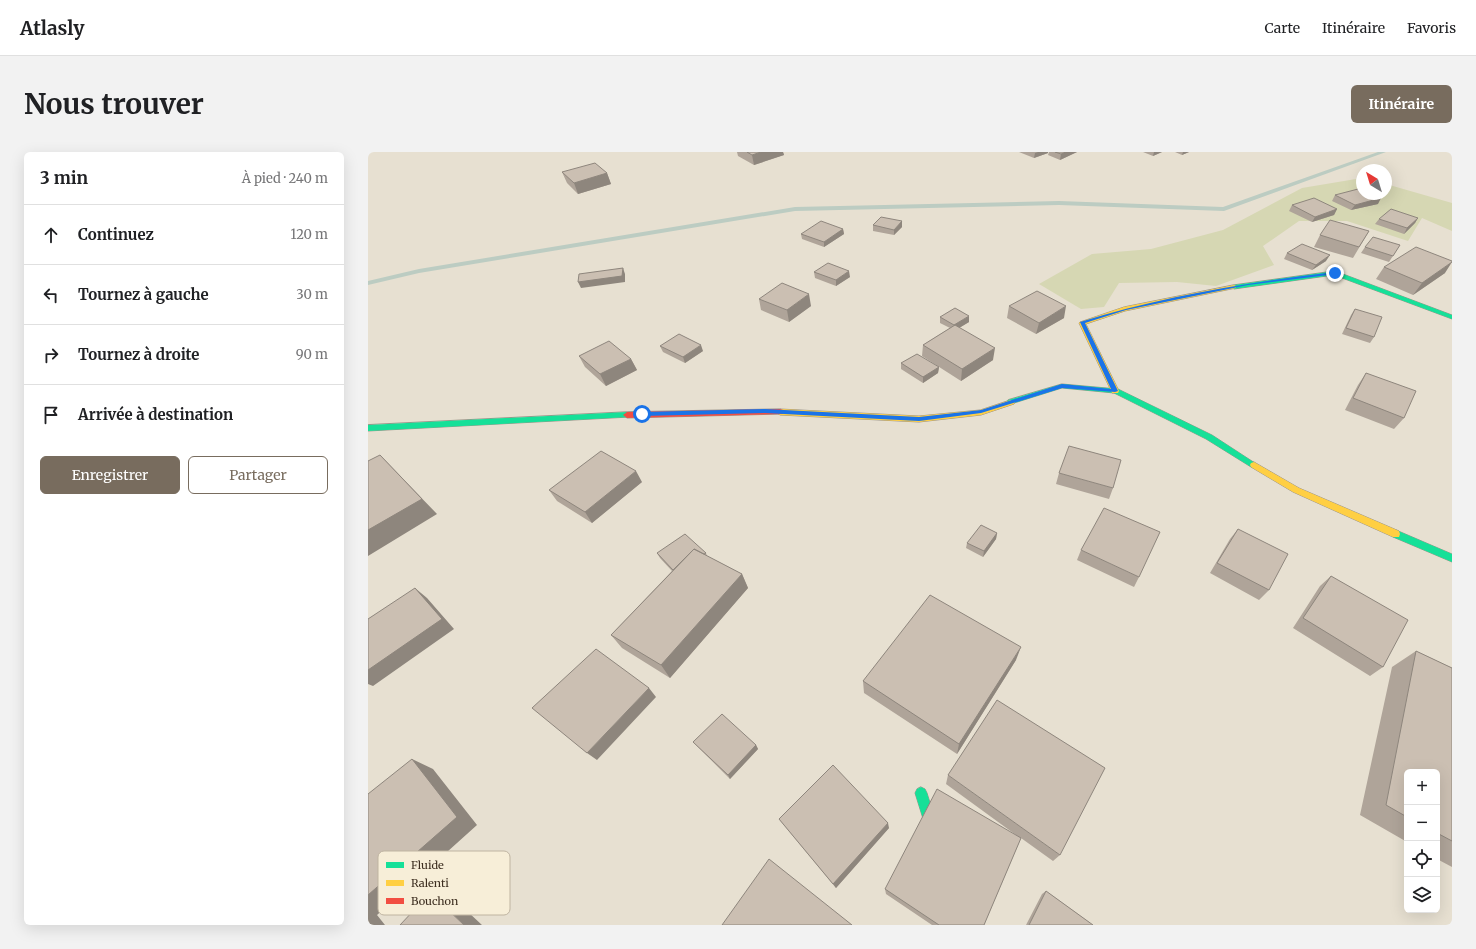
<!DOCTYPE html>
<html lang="fr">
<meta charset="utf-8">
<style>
:root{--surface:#fff;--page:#f2f2f2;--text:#202124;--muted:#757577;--line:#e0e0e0;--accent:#786c5e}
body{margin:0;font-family:Merriweather,serif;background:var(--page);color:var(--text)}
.controls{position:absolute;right:12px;bottom:12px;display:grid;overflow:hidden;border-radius:6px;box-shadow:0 4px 16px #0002}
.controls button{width:36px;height:36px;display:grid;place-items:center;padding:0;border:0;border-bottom:1px solid var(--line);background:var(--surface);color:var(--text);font:20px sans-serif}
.compass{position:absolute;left:988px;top:12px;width:36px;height:36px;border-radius:50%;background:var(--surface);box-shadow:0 4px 16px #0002;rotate:322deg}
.stop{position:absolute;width:12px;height:12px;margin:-9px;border:3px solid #1a73e8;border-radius:50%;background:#fff}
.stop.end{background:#1a73e8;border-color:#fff;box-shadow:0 1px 4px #0008}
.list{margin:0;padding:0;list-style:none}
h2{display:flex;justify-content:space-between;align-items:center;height:52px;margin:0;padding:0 16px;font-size:17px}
h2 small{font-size:13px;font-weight:400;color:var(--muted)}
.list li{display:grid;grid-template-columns:26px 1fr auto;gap:12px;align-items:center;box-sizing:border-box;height:60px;padding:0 16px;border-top:1px solid var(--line)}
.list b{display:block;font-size:15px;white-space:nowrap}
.list em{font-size:13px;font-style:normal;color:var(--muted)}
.actions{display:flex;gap:8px;padding:12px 16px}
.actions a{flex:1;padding:9px 0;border:1px solid var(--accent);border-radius:6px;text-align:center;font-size:14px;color:var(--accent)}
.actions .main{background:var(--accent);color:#fff}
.icon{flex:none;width:22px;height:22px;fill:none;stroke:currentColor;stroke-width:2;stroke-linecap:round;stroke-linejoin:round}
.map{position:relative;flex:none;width:1084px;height:773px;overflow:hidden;border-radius:6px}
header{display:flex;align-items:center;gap:24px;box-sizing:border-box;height:56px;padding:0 20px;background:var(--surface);border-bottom:1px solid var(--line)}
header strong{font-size:19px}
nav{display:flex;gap:22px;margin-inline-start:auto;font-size:14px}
.intro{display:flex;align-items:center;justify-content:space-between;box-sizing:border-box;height:96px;padding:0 24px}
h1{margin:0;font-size:28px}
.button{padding:10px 18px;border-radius:6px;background:var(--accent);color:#fff;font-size:14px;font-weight:700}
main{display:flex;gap:24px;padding:0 24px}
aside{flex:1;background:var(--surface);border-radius:6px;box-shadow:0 4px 16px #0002}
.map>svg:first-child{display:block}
.green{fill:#d6d7b3}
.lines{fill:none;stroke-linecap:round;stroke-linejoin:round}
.stream{fill:#bcccc2;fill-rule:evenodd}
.fast-casing{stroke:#9c958a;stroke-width:1}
.slow-casing{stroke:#9c958a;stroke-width:1}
.jam-casing{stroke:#9c958a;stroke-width:1}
.fast{fill:#16e098;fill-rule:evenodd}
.slow{fill:#ffcf43;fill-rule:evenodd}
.jam{fill:#f24e42;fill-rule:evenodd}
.wall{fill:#afa499}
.shaded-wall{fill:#8e867d}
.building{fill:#cbbfb2;stroke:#8e867d}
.route{fill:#1a73e8}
.key{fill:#f7eed8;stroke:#bfb4a1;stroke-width:1}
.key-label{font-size:11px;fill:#3d2e20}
</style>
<header>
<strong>Atlasly</strong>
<nav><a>Carte</a><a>Itinéraire</a><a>Favoris</a></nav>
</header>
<div class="intro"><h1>Nous trouver</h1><a class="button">Itinéraire</a></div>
<main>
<aside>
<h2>3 min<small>À pied · 240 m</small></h2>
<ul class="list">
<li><svg class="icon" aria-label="ahead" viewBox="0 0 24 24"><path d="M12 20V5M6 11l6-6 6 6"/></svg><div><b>Continuez</b></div><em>120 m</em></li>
<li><svg class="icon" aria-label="left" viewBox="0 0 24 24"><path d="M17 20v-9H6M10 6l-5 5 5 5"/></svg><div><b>Tournez à gauche</b></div><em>30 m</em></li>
<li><svg class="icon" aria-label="right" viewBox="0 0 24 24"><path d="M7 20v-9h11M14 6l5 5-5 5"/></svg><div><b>Tournez à droite</b></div><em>90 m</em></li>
<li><svg class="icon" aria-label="arrive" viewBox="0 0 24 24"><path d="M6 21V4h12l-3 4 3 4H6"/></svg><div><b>Arrivée à destination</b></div></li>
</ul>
<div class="actions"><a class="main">Enregistrer</a><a>Partager</a></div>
</aside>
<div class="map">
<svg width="1084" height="773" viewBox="0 0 1084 773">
<rect width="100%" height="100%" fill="#e7e0d1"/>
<path class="green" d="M994 26V42H1018V32L1084 51V79L1054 66 1040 89 979 69H931L895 94 906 113 848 134 809 130 751 131 736 155 713 157 671 132 724 102 783 97 855 78 934 36Z"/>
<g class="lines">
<path class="stream" d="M1010 0H1018L856 59 691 53 427 59 51 121 0 133V129L51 117 427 55 691 49 855 55Z"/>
<g class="fast-casing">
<path id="fast" d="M967 119 1084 163V167L966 123 866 137 863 135 866 133Z
M694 232 750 237 844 283 890 313 886 316 883 315 838 287 746 241 694 236 643 252 639 250 640 248Z
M259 260 263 263 262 265 0 279V273Z
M1028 378 1084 402V410L1025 385 1024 382 1025 379Z
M553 635 557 637 559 641 573 686 571 690 567 692 563 690 561 686 547 641 549 637Z"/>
</g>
<g class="slow-casing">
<path id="slow" d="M866 133 868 134V136L757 159 718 172 751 239 750 241H744L711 171 712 170 756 155Z
M643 248 647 250 646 252 613 263 551 270 412 263 408 260 412 257 551 264 612 258Z
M886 310 931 336 1031 379 1032 382 1031 385H1025L925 340 883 315 882 313 883 311Z"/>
</g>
<g class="jam-casing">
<path id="jam" d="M412 257 415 258V262L259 266 255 263 259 260Z"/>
</g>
<use href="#fast" class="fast"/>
<use href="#slow" class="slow"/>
<use href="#jam" class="jam"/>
</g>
<path class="wall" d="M369 0H415L416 3 386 13 370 4Z
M651 0H680V1L666 6Z
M681 0H709L692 8 680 3Z
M775 0H794L785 4Z
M807 0H821L814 3Z
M194 20 239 21 243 32 210 42 199 31Z
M967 43 1010 52 983 58 964 49Z
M924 53 969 57 966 63 944 70 921 59Z
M1050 66 1047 71 1036 82 1007 72 1011 67Z
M534 69V75L526 83 505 79V73Z
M475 77 476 82 456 95 434 87 433 82Z
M1001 79 985 106 946 95 952 83Z
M1032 93 1021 110 993 101 997 95Z
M919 101 958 109 944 118 916 107Z
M1016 115 1077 121 1045 143 1008 127Z
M446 120 482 125 468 134 447 126Z
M391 147 443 154 421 170 393 158Z
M641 154 696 166 668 182 639 166Z
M987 157 1006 185 1002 191 974 182 983 163Z
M572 165 601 170 591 176 625 208 593 229 554 204 555 193 582 176 572 171Z
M292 194 335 199 317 211 295 200Z
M211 204 263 207 269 218 238 234 217 215Z
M533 211 571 215 570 221 555 231 533 217Z
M998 221 1036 266 1026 277 977 258 990 233Z
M691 321 745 336 741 347 688 332Z
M274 330 224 371 189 349 181 338Z
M870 377 901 438 891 448 842 421 862 387Z
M629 381 628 387 615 405 598 396 599 391Z
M713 398 771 425 766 435 709 408Z
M289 401H338L339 404 374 422 380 436 302 526 254 496 243 483 304 419 292 406Z
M963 424 1015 515 1002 524 925 476 952 434Z
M1048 499 1084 516V715L1069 707V620H1039V690L992 663 1024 515Z
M648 508 589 602 496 541 495 529Z
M325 590 388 593 390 597 362 627Z
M580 623 692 703 685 709 653 686 616 773H564L518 742 517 737 652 686 578 632Z
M411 667 521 676 468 736Z
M678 739 725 773H658L674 742Z"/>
<path class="shaded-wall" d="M393 0H415L416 3 386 13 384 3Z
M670 0H680V1L666 6 667 1Z
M698 0H709L692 8 693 2Z
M786 0H794L785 4Z
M815 0H821L814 3Z
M239 21 243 32 210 42 206 31Z
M1013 46 1010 52 983 58 987 53Z
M969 57 966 63 944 70 947 65Z
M1050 66 1047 71 1036 82 1039 76Z
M534 69V75L526 83V78Z
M475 77 476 82 456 95V90Z
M962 103 958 109 944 118 948 113Z
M1084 110 1077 121 1045 143 1054 131Z
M255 116 257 122V130L213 136 210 130Z
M481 119 482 125 468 134V128Z
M441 142 443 154 421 170 419 158Z
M698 154 696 166 668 182 671 171Z
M601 164V170L586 179V173Z
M333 193 335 199 317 211 315 205Z
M627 196 625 208 593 229 594 217Z
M263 207 269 218 238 234 232 222Z
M571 215 570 221 555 231V225Z
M12 303 69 362 0 404V378Z
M268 319 274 330 224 371 217 360Z
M629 381 628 387 615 405 616 399Z
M374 422 380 436 302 526 293 513Z
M47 436 59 446 86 477 5 534 0 532V518Z
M653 495 648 508 589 602 591 592Z
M281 536 288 545 229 608 219 601Z
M388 593 390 597 362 627 360 623Z
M44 607 65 617 109 673 9 763 17 773H0V743Z
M520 671 521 676 468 736 465 732Z
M62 741 85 746 114 773H96Z"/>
<path class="building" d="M379 0H393L384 3Z
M687 0H698L693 2Z
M227 11 239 21 206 31 194 20Z
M994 36V42H1005L1013 46 987 53 967 43Z
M946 46 969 57 947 65 924 53Z
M1023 57 1050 66 1039 76 1011 67Z
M513 65 534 69 526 78 505 73Z
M962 68 1001 79 991 95 952 83Z
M453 69 475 77 456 90 433 82Z
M1005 85 1032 93 1025 104 997 95Z
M934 92 962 103 948 113 919 101Z
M1048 95 1084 109V110L1054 131 1016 115Z
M460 111 481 119 468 128 446 120Z
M255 116 254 124 210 130 211 122Z
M414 131 441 142 419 158 391 147Z
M669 139 698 154 671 171 641 154Z
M587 156 601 164 586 173 572 165Z
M987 157 1014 165 1006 185 978 176Z
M587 173 627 196 594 217 555 193Z
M311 182 333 193 315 205 292 194Z
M241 189 263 207 232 222 211 204Z
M549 202 571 215 555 225 533 211Z
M998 221 1048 239 1036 266 985 246Z
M701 294 753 308 745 336 691 321Z
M233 299 268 319 217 360 181 338Z
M12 303 54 347 0 378V309Z
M736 356 792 380 771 425 713 398Z
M613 373 629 381 616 399 599 391Z
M870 377 920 402 901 438 849 411Z
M317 382 338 401 336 402 326 397 305 418 289 401Z
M326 397 374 422 293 513 243 483Z
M963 424 1040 468 1015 515 935 466Z
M47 436 74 467 0 518V467Z
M562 443 653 495 591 592 495 529Z
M228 497 281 536 219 601 164 556Z
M1048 499 1084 516V689L1069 681V620H1039V665L1018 653Z
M629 548 737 616 692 703 580 623Z
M354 562 388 593 360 623 325 590Z
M44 607 89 665 0 743V642Z
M465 613 520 671 465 732 411 667Z
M569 637 653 686 616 773H571L517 737Z
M401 707 484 773H354Z
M678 739 725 773H661Z
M62 741 96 773H32Z"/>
<path class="route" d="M967 120 968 122 880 133 758 158 717 171 750 239 747 240 694 236 613 261 551 269 397 261 274 264 271 262 274 260 397 257 551 265 613 258 694 232 743 237 712 170C795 144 881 130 967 120Z"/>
<rect x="10" y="699" width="132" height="64" rx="6" class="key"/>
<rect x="18" y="710" width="18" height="6" fill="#16e098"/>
<rect x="18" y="728" width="18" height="6" fill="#ffcf43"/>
<rect x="18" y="746" width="18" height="6" fill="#f24e42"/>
<g class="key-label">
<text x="43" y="717">Fluide</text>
<text x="43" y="735">Ralenti</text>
<text x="43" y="753">Bouchon</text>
</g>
</svg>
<div class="controls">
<button>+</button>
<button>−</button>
<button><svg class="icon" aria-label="locate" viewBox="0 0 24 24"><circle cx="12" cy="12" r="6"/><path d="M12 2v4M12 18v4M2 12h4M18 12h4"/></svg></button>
<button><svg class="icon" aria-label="layers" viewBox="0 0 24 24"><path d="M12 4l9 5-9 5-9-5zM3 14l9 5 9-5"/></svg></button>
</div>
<svg class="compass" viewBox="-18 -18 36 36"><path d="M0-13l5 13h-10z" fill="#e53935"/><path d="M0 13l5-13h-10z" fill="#757577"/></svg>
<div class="stop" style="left:274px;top:262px"></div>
<div class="stop end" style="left:967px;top:121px"></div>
</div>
</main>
